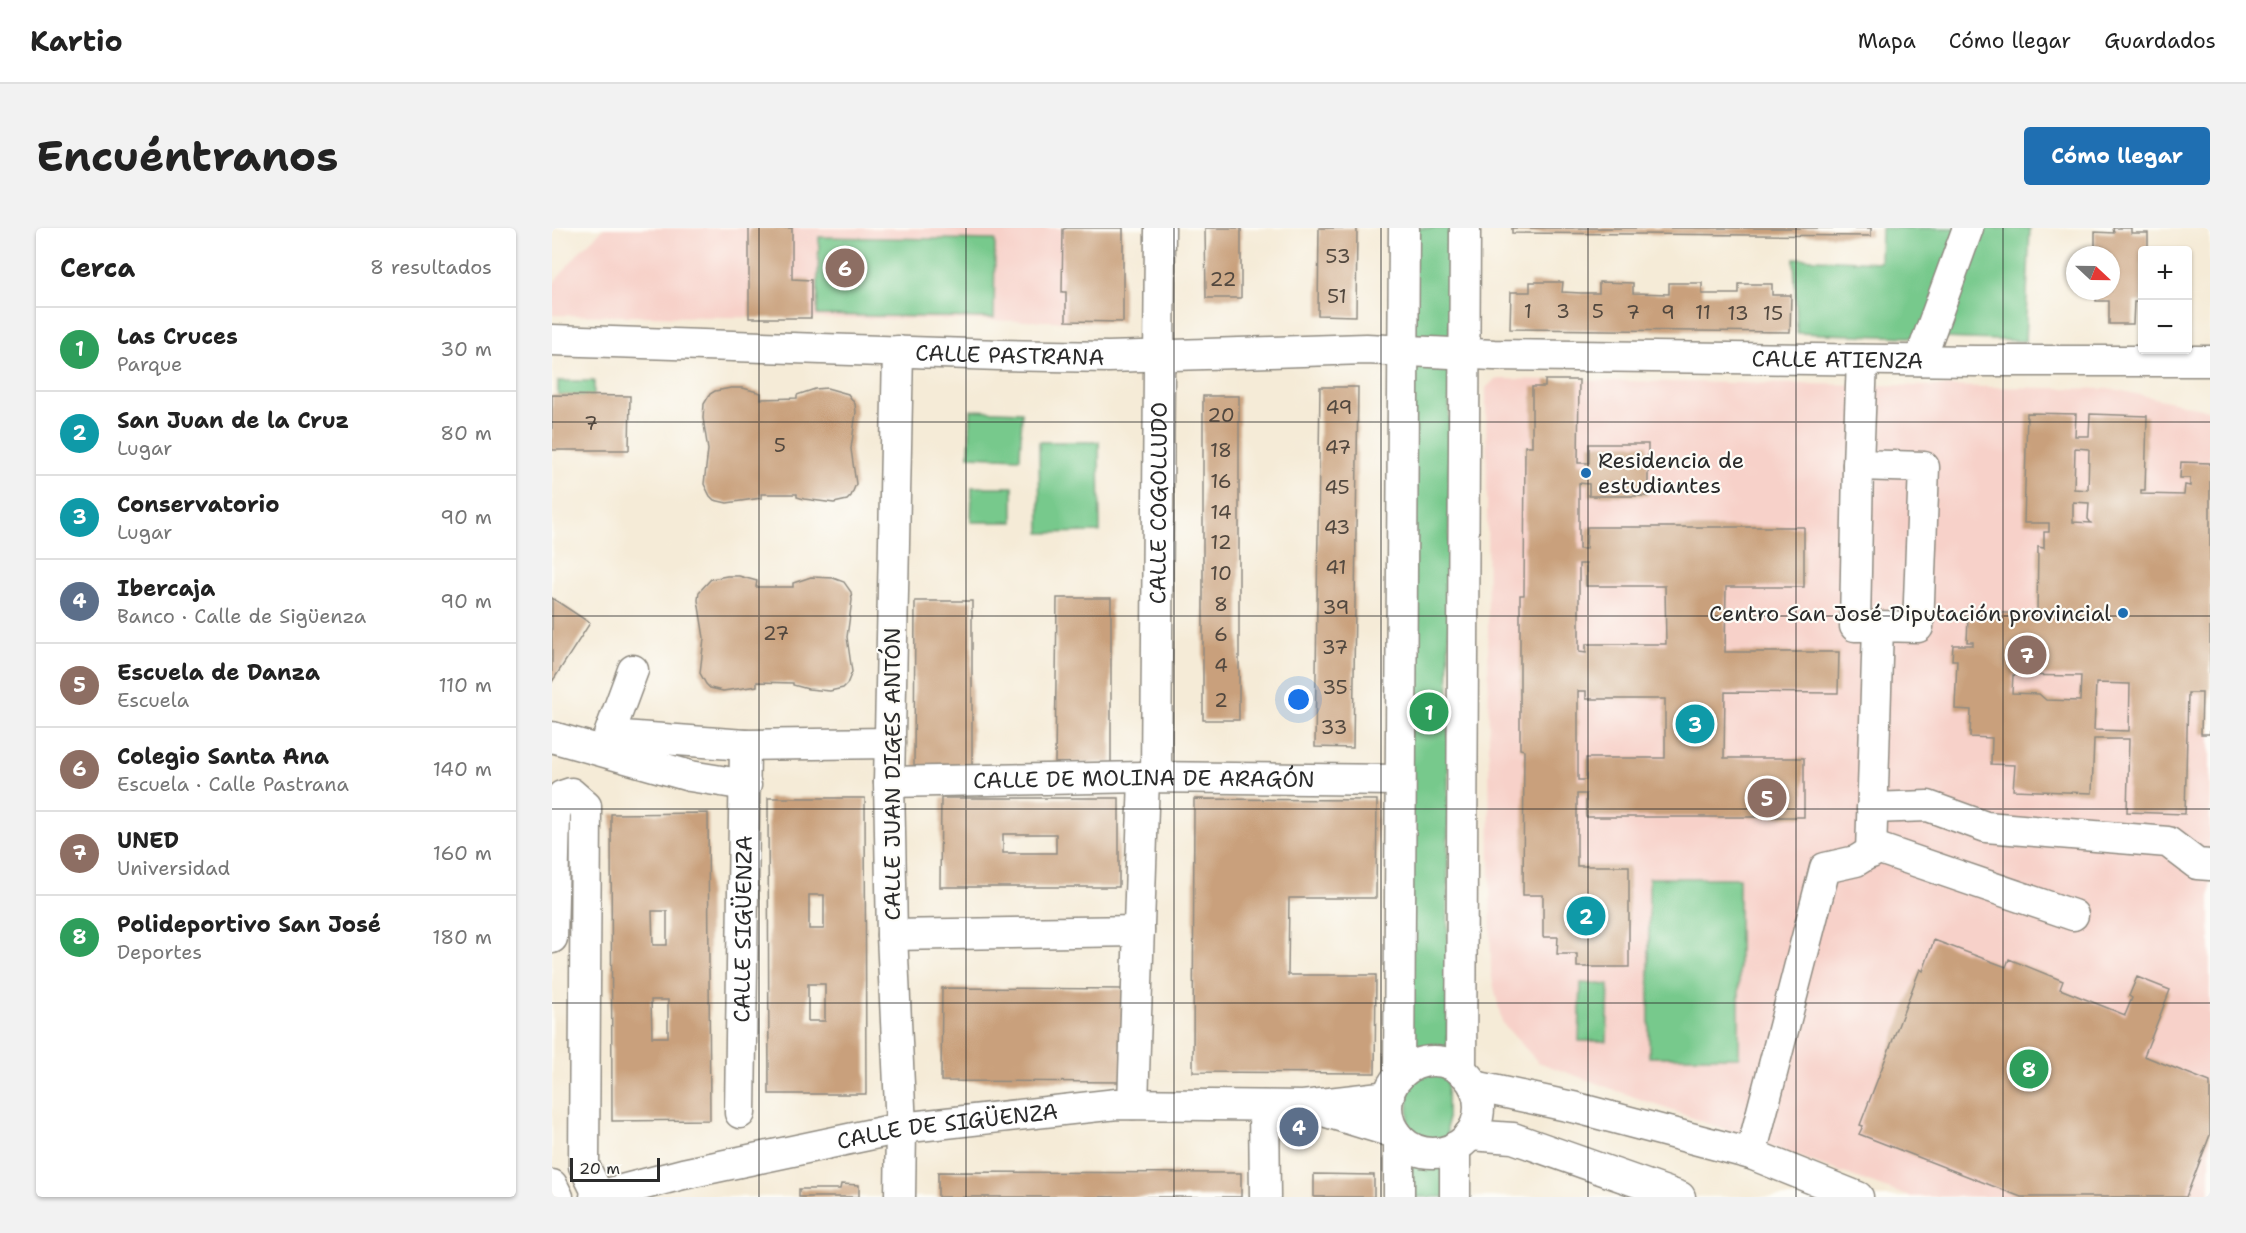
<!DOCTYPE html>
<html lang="es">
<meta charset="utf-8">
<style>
:root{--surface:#fff;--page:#f2f2f2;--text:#222;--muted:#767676;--line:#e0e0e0;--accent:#1f6fb2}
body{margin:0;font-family:"Shantell Sans",sans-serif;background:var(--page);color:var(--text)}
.controls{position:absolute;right:18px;top:18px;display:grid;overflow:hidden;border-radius:6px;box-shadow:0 2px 4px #0004}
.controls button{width:54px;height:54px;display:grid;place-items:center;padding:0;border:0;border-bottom:2px solid var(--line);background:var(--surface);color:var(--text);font:30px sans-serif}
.compass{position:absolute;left:1514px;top:18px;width:54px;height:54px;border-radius:50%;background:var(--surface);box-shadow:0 2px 4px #0004;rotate:112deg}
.scale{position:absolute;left:18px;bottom:15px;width:90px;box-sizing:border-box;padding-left:6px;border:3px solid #2b2b2b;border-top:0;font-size:16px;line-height:21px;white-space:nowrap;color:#2b2b2b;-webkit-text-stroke:4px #fdfcf7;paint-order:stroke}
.you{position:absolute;left:747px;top:472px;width:21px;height:21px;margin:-15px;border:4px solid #fff;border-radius:50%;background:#1a73e8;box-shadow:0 0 0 9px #1a73e833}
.badge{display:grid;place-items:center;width:39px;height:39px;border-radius:50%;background:var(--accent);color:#fff;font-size:20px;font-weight:700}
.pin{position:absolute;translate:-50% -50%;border:3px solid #fff;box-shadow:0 2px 6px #0006}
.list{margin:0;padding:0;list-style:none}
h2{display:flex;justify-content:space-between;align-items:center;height:78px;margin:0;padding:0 24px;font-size:26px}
h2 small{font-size:20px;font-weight:400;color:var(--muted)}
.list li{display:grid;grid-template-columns:39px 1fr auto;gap:18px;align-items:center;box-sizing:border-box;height:84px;padding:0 24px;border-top:2px solid var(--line)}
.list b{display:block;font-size:22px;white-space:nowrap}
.list p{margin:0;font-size:20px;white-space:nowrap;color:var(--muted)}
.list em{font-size:20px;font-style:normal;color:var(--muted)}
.map{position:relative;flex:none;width:1658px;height:969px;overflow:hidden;border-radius:6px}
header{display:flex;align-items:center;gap:36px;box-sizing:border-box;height:84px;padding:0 30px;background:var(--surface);border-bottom:2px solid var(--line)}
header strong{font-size:28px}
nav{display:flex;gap:33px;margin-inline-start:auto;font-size:21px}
.intro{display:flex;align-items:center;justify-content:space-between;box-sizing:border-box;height:144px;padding:0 36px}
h1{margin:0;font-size:42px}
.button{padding:15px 27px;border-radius:6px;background:var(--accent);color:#fff;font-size:21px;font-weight:700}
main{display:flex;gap:36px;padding:0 36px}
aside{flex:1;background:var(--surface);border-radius:6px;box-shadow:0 2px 4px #0004}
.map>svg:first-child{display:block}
.built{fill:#f7d1c9}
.green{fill:#77c98c;stroke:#517a5c;stroke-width:1.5}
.building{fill:#c9a07b;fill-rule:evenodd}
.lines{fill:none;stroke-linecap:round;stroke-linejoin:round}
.minor-casing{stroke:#908b81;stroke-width:33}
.minor{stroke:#fff;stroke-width:30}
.grid{fill:none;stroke:#2b2b2b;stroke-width:1.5;stroke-opacity:0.55}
.poi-dot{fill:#1f6fb2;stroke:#fdfcf7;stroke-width:2}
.labels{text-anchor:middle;stroke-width:4.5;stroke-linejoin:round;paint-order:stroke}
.number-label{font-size:20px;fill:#52483f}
.street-label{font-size:22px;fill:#2b2b2b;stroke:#fdfcf7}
.poi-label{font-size:22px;fill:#2b2b2b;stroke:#fdfcf7;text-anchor:start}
</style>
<header>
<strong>Kartio</strong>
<nav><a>Mapa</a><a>Cómo llegar</a><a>Guardados</a></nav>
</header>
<div class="intro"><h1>Encuéntranos</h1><a class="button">Cómo llegar</a></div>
<main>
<aside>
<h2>Cerca<small>8 resultados</small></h2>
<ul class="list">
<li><span class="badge" style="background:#2e9e5b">1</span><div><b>Las Cruces</b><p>Parque</p></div><em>30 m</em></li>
<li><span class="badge" style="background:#0f9aa8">2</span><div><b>San Juan de la Cruz</b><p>Lugar</p></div><em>80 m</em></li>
<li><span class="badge" style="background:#0f9aa8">3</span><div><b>Conservatorio</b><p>Lugar</p></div><em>90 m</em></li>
<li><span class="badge" style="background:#5c6f8a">4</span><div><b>Ibercaja</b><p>Banco · Calle de Sigüenza</p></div><em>90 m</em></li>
<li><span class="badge" style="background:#8d6e63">5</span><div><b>Escuela de Danza</b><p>Escuela</p></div><em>110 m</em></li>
<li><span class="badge" style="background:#8d6e63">6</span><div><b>Colegio Santa Ana</b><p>Escuela · Calle Pastrana</p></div><em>140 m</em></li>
<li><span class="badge" style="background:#8d6e63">7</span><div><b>UNED</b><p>Universidad</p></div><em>160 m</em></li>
<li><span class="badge" style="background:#2e9e5b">8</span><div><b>Polideportivo San José</b><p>Deportes</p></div><em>180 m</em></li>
</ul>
</aside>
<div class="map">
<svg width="1658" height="969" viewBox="0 0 1658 969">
<rect width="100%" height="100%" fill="#fdfcf7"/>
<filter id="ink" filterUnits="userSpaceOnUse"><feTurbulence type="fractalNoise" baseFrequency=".0167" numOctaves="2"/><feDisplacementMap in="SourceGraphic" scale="12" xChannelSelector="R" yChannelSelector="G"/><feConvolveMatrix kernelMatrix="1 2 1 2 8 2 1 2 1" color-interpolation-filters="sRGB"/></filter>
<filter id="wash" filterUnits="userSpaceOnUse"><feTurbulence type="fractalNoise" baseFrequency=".008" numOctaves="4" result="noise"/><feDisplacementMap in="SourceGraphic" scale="24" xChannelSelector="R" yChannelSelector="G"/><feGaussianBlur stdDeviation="1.35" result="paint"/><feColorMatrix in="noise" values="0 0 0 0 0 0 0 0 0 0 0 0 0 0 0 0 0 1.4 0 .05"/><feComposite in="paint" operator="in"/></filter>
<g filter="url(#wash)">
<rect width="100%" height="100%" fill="#f5ebd7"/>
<path class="built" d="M52 0H571V94L0 87V57L28 23Z
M943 151 1561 161 1658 182V969H1358L986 834 950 795 939 745 934 160Z"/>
<path class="green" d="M859 0H898L895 969H856Z
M1329 0H1478L1473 113 1245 105 1242 30 1328 34Z
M267 9 443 12 442 90 265 87Z
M6 153H42V168L6 167Z
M419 182 470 184 468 230 417 228Z
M487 214H547L548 304 488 305Z
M420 259H461V294H419Z
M1097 650H1187V829H1097Z
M1029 755 1057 757 1055 813H1027Z"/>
<g id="blocks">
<path class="building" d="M197 0H240V51L259 52V90H197Z
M515 0H571V94L514 93V64H510L511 1Z
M653 0H689V70H654Z
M767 0H805L804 88 766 87Z
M960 0H1319V8L960 5Z
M1561 0H1579V5H1596V22H1590V74H1582L1581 96H1557V73H1544V63H1559V27H1543V4L1562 5Z
M978 54H1011L1010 64 1029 65H1047V54L1081 55V65L1117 66V55H1150V66H1187V56H1220V67H1239L1238 104 958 101 959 64H978Z
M993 152H1027L1026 235H1037V216H1096V268H1037V256L1027 255V321H1034L1035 299H1252V359H1174L1173 424H1287L1286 465 1173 464 1172 530H1252V589H1034V566H1025V638H1077V739H1025V726H1005L1006 709H991V667H971L972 522 968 521V367H972L973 218H980V159H993ZM1027 336H1034V358H1113L1114 416H1034V425L1027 424ZM1026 463H1034V471H1113V530H1034V552H1026Z
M768 159H806L801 520 763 519Z
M179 160H191L209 165V171L245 170V167L263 161 275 160 296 166 303 176 304 184 299 221 304 256 299 268 295 272 282 275 252 271 245 269V266H209V270L175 275 162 272 158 268 152 256 156 222 151 190 152 176 158 166 163 163Z
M0 167 78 168 77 222H0Z
M651 168H687V492H651Z
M1475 185 1524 186 1523 208H1537L1538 186 1595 188 1593 262H1589V266L1632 267 1633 257 1638 258V250H1628L1629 234 1658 235V506H1649L1650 465H1636L1633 586 1575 584 1577 511H1542L1540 565 1461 562 1463 537 1439 536 1440 510 1418 509 1419 482 1403 481 1405 432H1400L1401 417H1421V414H1415L1416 390 1426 391 1427 384 1485 386 1486 319 1492 320V304H1497V295H1472ZM1523 220 1537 221 1536 262 1522 261ZM1521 274 1537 275 1536 291 1539 295 1521 294ZM1461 447 1529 448 1528 473 1494 472 1487 466 1460 465ZM1544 455 1578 456 1577 503 1542 502Z
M175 348H187L205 353 204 359H241V355L259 349 281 350 292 354 299 364 300 372 295 409 300 444 295 456 291 460 278 463 256 461 241 457V455L205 454V458L171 463 158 460 154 456 148 445 152 410 146 372 147 364 159 351Z
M0 370 38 395 0 454Z
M505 370H559V535H503Z
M363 373H420V541L362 540Z
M216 570H313L314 866H217ZM257 667H272V701H257ZM256 756H273V793H256Z
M389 570H567V659H388ZM451 606H504V625H451Z
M642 571 825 572 824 670H737L736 747H824L823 845 641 844Z
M156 585 158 892 60 893 59 586ZM100 683H115V717H101ZM99 772H116V809H100Z
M1382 712 1454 739 1457 731 1511 753 1508 761 1573 787 1580 770 1577 768 1585 749 1618 762 1592 828 1658 854V907L1634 969H1469L1307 906 1311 898 1308 897 1368 741 1371 743Z
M390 760 574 761V854L389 853Z
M386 944 689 945V969H386Z
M762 946 822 947V969H762Z
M289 956 307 957V969H247V961H288Z"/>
</g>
</g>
<g filter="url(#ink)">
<use href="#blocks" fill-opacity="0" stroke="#908b81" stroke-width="1.5"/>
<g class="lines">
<g class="minor-casing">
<g id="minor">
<path id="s1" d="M0 112 448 127 556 129 814 121 942 127 1424 133H1658"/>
<path d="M346 123 337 554 340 707 349 900 348 969"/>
<path d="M1310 132 1306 237 1372 239 1366 399 1326 398 1319 625"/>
<path d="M1368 132 1416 0"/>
<path d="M1306 237 1303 398H1326"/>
<path d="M81 442 57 507 193 517 338 515"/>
<path d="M0 509 138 548 194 557"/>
<path id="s2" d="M604 549 608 0"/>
<path id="s3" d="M337 554 592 549 847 552"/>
<path d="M1320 580 1376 578 1434 599 1616 614 1645 636 1658 637"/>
<path d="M340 707 587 703"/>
<path d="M0 710 3 585 10 568 19 565 34 578 32 938 47 968"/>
<circle cx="881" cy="879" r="46"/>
<path d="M909 843 913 0"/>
<path d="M847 848 852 0"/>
<path d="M922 858 1025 880 1199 926 1306 969"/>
<path d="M581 876 592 549"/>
<path d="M712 878 713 969"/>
<path d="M768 882 843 905"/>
<path id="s4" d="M188 885 193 517"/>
<path d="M917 907 961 910 1128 969"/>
<path d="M903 919V969"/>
<path d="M1199 926 1273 640 1304 633 1325 620 1521 687"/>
<path d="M0 957 6 969"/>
<path id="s5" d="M43 969 131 946 349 900 565 876 751 878 837 868"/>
<path d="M847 969V910"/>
</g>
</g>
<use href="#minor" class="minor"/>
</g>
</g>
<path class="grid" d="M207 0V969M414 0V969M622 0V969M829 0V969M1036 0V969M1244 0V969M1451 0V969M0 194H1658M0 388H1658M0 581H1658M0 775H1658"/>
<g class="poi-dot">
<circle cx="1034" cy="245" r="6"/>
<circle cx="1571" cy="385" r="6"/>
</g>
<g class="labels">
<g class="number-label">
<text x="786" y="35">53</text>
<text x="671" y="58">22</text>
<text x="785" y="75">51</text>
<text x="976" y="90">1</text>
<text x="1011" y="90">3</text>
<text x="1046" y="90">5</text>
<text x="1081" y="91">7</text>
<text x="1116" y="91">9</text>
<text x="1151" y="91">11</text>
<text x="1186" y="92">13</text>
<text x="1221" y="92">15</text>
<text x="787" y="186">49</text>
<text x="669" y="194">20</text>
<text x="39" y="202">7</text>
<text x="228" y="224">5</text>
<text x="786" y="226">47</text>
<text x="669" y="229">18</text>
<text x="669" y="260">16</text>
<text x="785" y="266">45</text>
<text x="669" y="291">14</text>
<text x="785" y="306">43</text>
<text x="669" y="321">12</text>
<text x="784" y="346">41</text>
<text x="669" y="352">10</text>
<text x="669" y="383">8</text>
<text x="784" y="386">39</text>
<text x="224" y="412">27</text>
<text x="669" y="413">6</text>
<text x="783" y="426">37</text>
<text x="669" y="444">4</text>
<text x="783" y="466">35</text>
<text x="669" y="479">2</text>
<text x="782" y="506">33</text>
</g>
<g class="street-label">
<text dy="8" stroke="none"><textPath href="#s1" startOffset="458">CALLE PASTRANA</textPath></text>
<text dy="8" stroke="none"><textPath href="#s1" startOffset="1286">CALLE ATIENZA</textPath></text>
<text dy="8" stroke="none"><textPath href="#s2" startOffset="274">CALLE COGOLLUDO</textPath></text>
<text transform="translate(340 546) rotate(-90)" y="8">CALLE JUAN DIGES ANTÓN</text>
<text dy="8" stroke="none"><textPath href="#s3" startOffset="255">CALLE DE MOLINA DE ARAGÓN</textPath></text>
<text dy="8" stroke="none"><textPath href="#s4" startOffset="184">CALLE SIGÜENZA</textPath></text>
<text dy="8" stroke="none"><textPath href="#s5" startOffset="360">CALLE DE SIGÜENZA</textPath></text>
</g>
<g class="poi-label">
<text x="1046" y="240">Residencia de<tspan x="1046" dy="25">estudiantes</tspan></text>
<text x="1559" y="393" text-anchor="end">Centro San José Diputación provincial</text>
</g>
</g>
</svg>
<div class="controls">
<button>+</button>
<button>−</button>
</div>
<svg class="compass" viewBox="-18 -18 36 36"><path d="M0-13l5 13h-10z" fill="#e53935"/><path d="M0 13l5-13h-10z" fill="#767676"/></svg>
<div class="scale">20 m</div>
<div class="you"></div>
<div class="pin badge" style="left:877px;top:484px;background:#2e9e5b">1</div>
<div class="pin badge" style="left:1034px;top:688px;background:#0f9aa8">2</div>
<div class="pin badge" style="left:1143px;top:496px;background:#0f9aa8">3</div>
<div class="pin badge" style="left:747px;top:899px;background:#5c6f8a">4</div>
<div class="pin badge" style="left:1215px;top:570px;background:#8d6e63">5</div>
<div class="pin badge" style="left:293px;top:40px;background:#8d6e63">6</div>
<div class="pin badge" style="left:1475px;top:427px;background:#8d6e63">7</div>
<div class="pin badge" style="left:1477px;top:841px;background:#2e9e5b">8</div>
</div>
</main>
